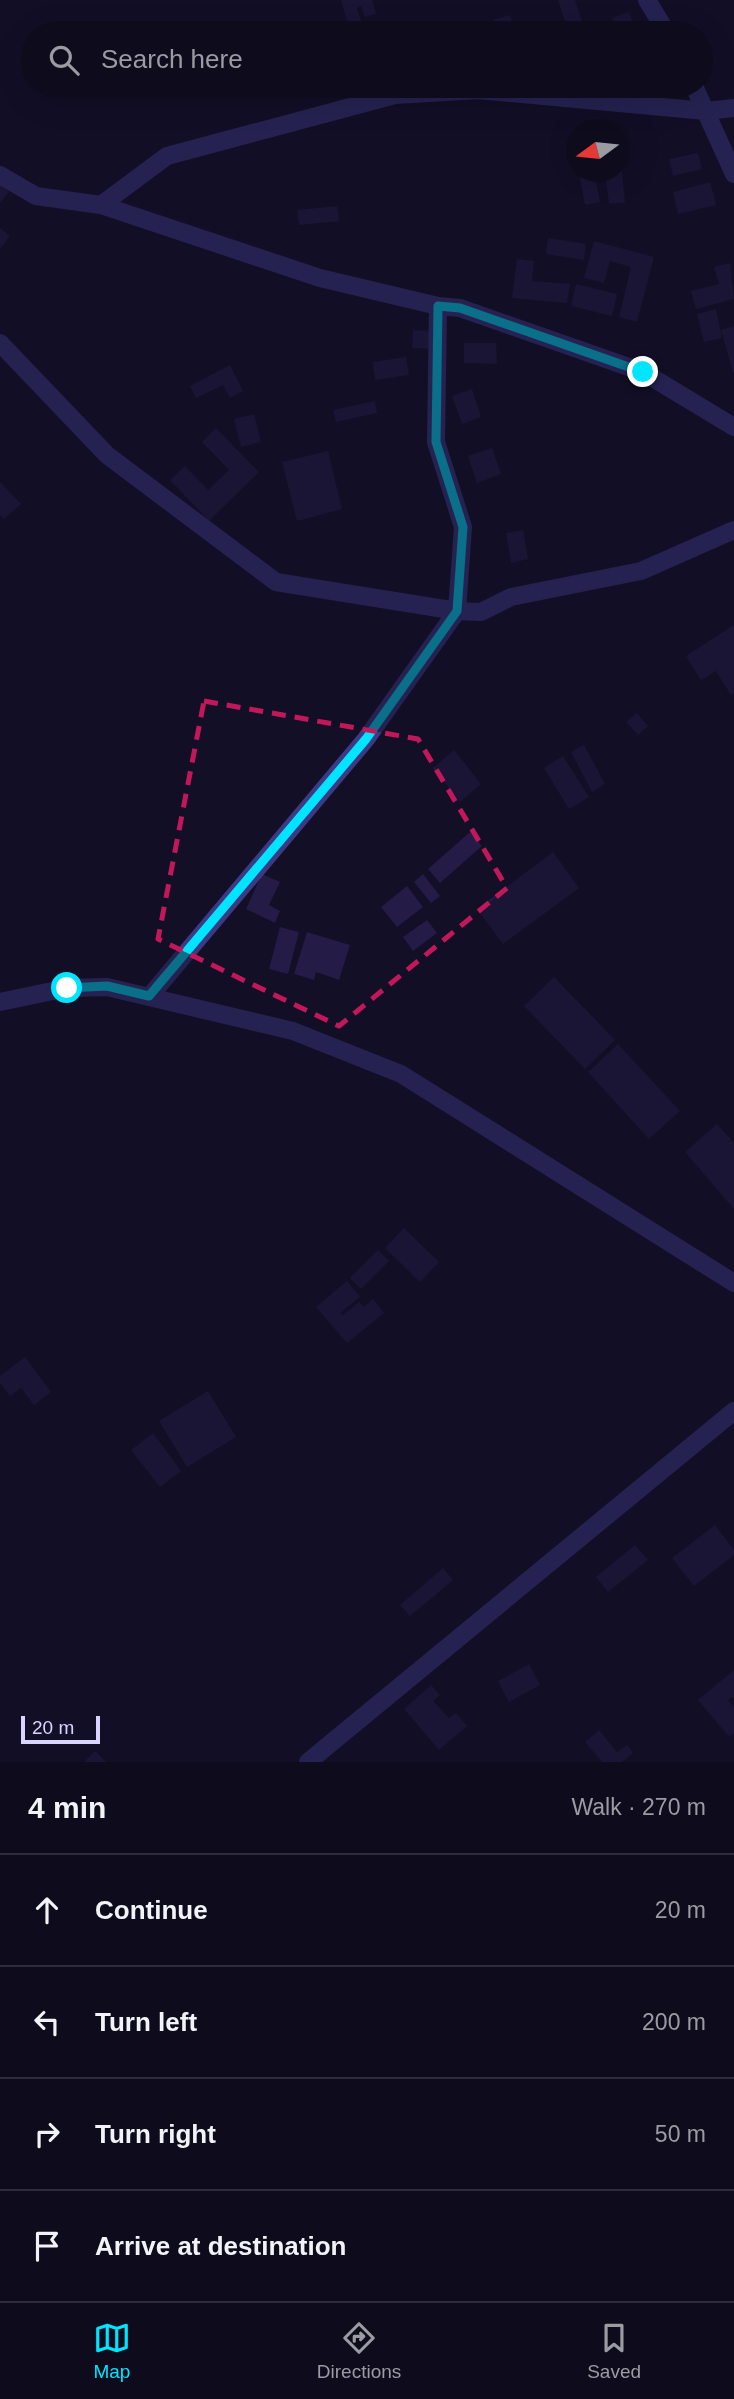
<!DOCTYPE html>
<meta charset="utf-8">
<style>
:root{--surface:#0e0b1c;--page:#171425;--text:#f1f3f6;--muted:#9b9ba3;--line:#2e2b3b;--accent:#00e5ff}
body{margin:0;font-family:Arial,sans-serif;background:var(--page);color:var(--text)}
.compass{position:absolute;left:566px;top:119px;width:63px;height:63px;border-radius:50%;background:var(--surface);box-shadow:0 7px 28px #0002;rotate:255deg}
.scale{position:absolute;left:21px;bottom:18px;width:79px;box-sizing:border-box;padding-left:7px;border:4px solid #d9d4ff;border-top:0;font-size:19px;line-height:24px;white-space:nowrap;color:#d9d4ff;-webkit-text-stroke:5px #130f26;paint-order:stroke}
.stop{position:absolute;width:21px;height:21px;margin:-16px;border:5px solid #00e5ff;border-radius:50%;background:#fff}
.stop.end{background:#00e5ff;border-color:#fff;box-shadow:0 2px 7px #0008}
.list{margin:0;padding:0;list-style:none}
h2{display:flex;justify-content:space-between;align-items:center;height:91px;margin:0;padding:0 28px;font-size:30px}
h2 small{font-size:23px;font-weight:400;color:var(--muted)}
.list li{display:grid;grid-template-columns:46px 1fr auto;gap:21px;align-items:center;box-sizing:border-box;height:112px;padding:0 28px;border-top:2px solid var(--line)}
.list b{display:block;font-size:26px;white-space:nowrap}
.list em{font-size:23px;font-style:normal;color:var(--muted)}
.icon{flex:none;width:38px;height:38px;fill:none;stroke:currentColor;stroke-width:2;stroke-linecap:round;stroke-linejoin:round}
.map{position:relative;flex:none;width:734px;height:1762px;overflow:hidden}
.search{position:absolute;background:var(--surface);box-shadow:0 7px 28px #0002;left:21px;right:21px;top:21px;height:77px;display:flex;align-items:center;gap:18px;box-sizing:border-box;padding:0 24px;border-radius:38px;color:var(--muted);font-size:26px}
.sheet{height:539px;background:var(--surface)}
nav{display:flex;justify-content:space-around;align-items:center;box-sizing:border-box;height:98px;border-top:2px solid var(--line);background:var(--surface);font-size:19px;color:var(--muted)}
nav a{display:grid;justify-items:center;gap:4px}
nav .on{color:var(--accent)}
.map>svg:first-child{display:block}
.building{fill:#241b47}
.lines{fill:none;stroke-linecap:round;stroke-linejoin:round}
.minor{stroke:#3d3a85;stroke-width:18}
.route{stroke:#00e5ff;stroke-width:9}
.marked{fill:none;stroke:#c2185b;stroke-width:5;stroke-dasharray:14 9;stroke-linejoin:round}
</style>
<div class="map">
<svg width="734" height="1762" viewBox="0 0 734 1762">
<rect width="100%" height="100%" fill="#130f26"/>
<path class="building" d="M341 0H372L376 14 365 17 361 6 357 8 361 21 348 25Z
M558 0H575L584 28 569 33Z
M629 12 637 33H617L612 18Z
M510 15 516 33H497L493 20Z
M698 153 702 169 673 176 669 159Z
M620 155 625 202 609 204 605 172H618Z
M579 172H594L600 202 585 205Z
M710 182 716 205 678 214 673 192Z
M0 184 9 192 0 203Z
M337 206 339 221 299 225 297 210Z
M0 228 10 236 0 249Z
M548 238 586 244 584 260 546 254Z
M594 241 654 257 637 322 619 317 631 267 610 261 604 283 584 278Z
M517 259 534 261 532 281 570 284 567 303 512 298Z
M730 263 734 299 696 309 691 291 719 284 714 267Z
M576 284 617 294 612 316 571 306Z
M716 309 722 338 704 342 697 314Z
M734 326V372H733L721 330Z
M413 330 436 331 435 349 412 348Z
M464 343H496L497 364 464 363Z
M406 357 409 375 375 380 373 362Z
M230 365 243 391 230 398 223 385 196 398 190 386Z
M472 389 481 417 462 424 452 396Z
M375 401 377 413 336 422 333 410Z
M254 414 261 442 241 447 234 419Z
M216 428 259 472 209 521 170 480 185 466 208 490 229 470 202 442Z
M492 448 501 474 477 483 468 456Z
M328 451 342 509 297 521 282 462Z
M0 482 21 504 4 519 0 515Z
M523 530 528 559 511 563 506 533Z
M734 625V693L731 695 716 671 701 680 686 656Z
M637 713 648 726 638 735 626 722Z
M584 745 605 784 592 792 571 752Z
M454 750 481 784 460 802 433 768Z
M563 756 589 797 569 809 544 768Z
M470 832 482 846 440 883 428 869Z
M553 852 579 888 503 944 477 909Z
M262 874 280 882 269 905 280 911 275 923 246 909Z
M423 874 440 896 431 903 414 882Z
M407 886 423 907 397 927 381 907Z
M427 920 437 933 413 951 403 937Z
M280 927 299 932 288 974 269 969Z
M307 932 350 945 339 980 316 972 314 980 294 974Z
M554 977 615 1040 585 1069 524 1006Z
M618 1044 680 1111 649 1139 588 1072Z
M717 1124 734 1143V1209L685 1152Z
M404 1228 439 1262 420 1282 385 1248Z
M378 1250 389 1261 361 1289 350 1278Z
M347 1281 360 1297 340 1313 343 1315 359 1302 364 1307 373 1299 384 1313 347 1343 316 1307Z
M25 1357 51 1392 34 1405 21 1388 10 1396 0 1383V1376Z
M208 1391 236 1437 187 1467 159 1421Z
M153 1433 181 1471 160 1487 131 1450Z
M715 1525 734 1550V1555L694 1586 672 1558Z
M635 1545 648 1560 608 1592 596 1577Z
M443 1568 453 1580 410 1616 400 1605Z
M529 1664 540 1685 509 1702 498 1681Z
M734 1670V1700L732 1697 728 1700 734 1707V1733L729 1737 698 1700Z
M431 1685 440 1695 433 1701 449 1718 456 1713 467 1726 439 1750 404 1709Z
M599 1730 617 1752 627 1745 633 1753 622 1762H602L585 1742Z
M95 1751 106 1762H84Z"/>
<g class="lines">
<path class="minor" d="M647 0 667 33
M694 86 734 174
M0 175 36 196 101 205 320 278 438 306 460 308 643 372 734 427
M101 205 167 156 395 95 478 90 706 111 734 108
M0 343 107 455 276 582 457 611 481 612 511 597 641 571 734 530
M149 997 366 739 457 611 463 527 436 442 438 306
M0 1002 67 988 107 987 293 1031 401 1074 734 1283
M308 1762 734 1411"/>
</g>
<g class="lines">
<path class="route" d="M67 988 107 986 149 996 366 739 457 611 463 527 436 442 438 306 460 308 643 372"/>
</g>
<path d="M0 0H734V1762H0ZM204 701 418 739 507 888 339 1026 158 939Z" fill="#130f26" fill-opacity=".55" fill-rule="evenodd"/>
<path class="marked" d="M204 701 418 739 507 888 339 1026 158 939Z"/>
</svg>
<svg class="compass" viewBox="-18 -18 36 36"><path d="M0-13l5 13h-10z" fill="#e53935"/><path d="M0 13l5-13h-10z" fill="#9b9ba3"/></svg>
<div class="scale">20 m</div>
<div class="stop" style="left:67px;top:988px"></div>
<div class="stop end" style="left:643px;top:372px"></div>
<div class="search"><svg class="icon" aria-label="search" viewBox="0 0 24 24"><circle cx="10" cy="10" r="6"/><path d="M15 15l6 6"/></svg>Search here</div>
</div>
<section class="sheet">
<h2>4 min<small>Walk · 270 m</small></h2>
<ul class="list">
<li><svg class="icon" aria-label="ahead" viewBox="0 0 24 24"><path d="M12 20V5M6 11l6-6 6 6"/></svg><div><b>Continue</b></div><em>20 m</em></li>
<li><svg class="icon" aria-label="left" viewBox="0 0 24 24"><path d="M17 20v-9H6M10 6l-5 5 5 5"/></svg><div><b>Turn left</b></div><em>200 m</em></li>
<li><svg class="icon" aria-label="right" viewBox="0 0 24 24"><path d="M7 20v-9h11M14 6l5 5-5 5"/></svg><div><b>Turn right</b></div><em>50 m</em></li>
<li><svg class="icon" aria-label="arrive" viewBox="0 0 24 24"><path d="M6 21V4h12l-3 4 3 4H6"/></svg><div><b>Arrive at destination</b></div></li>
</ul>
</section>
<nav>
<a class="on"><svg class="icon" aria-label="map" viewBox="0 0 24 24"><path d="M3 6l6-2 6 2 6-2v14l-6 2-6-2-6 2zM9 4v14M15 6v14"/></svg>Map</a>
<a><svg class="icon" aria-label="directions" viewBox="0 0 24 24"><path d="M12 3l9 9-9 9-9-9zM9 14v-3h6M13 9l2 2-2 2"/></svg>Directions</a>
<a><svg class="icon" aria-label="saved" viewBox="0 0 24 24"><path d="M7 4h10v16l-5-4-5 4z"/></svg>Saved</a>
</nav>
